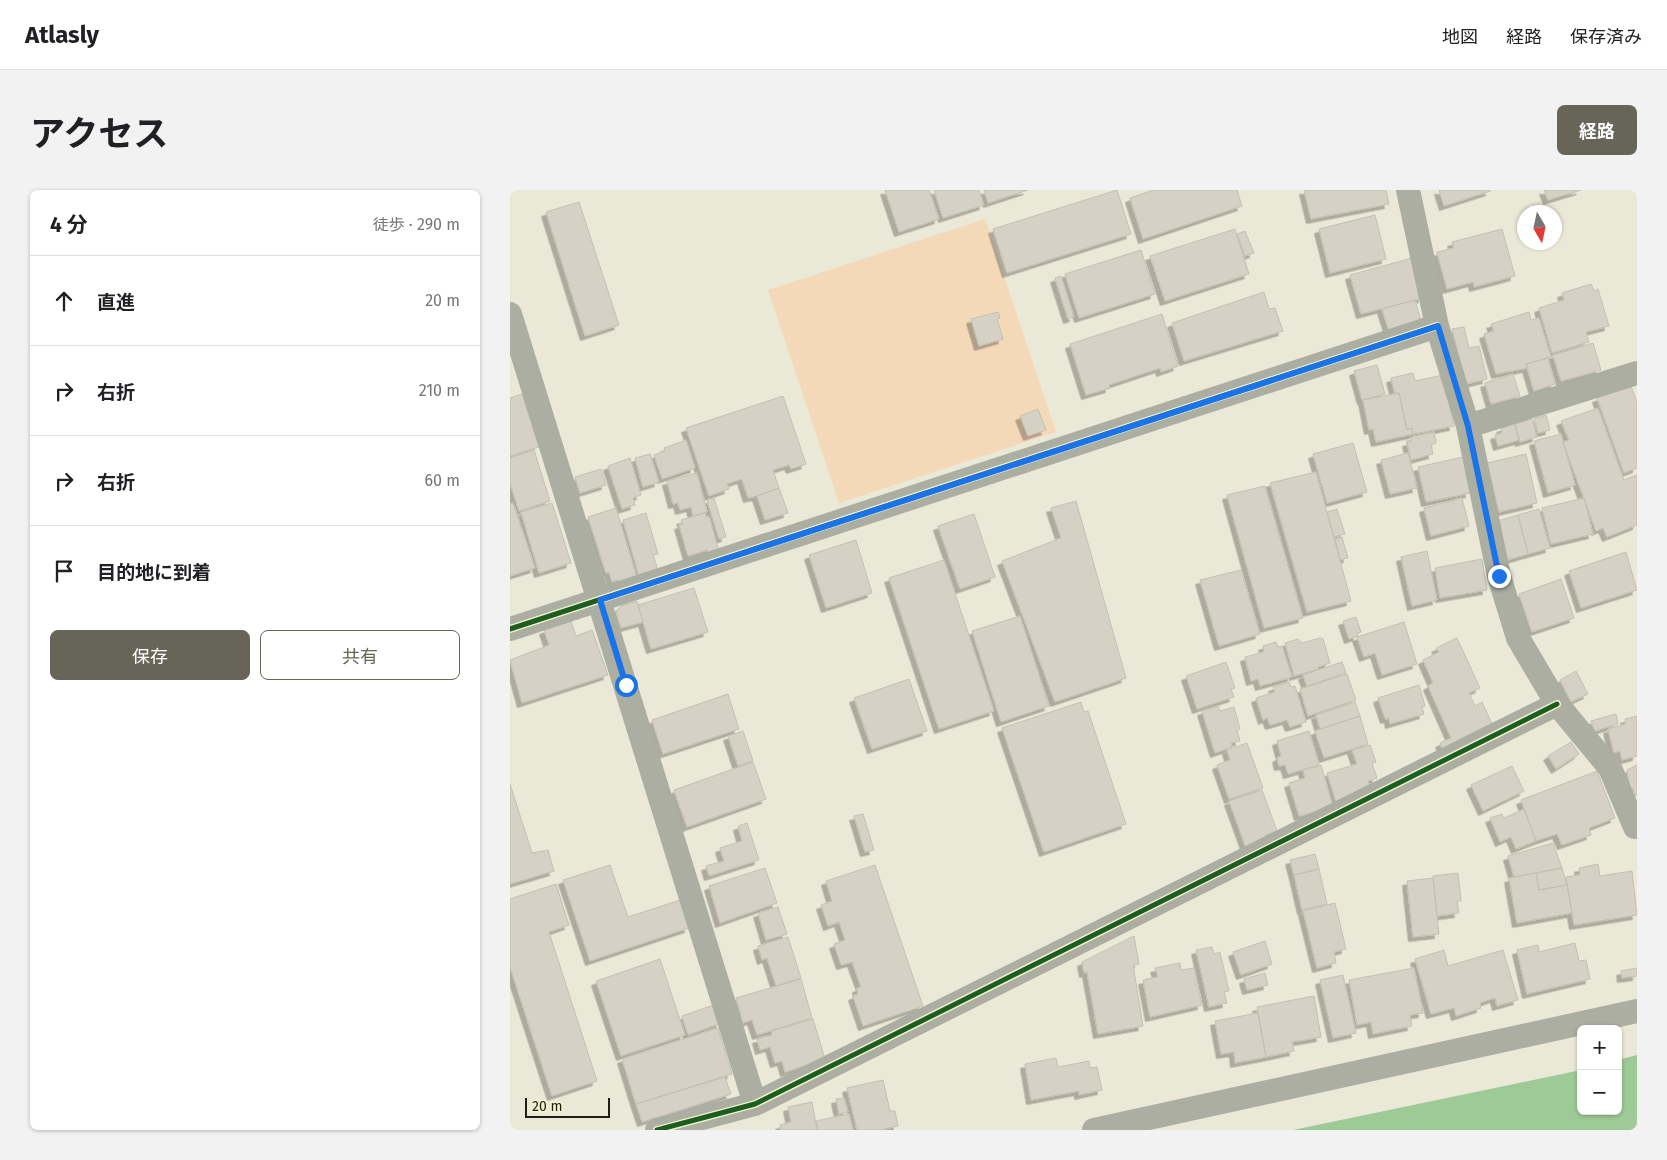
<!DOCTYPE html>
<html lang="ja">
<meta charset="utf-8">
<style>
:root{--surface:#fff;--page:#f2f2f2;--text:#202124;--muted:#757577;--line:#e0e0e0;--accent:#666557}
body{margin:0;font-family:"Fira Sans","Noto Sans JP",sans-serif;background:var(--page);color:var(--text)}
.controls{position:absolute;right:15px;bottom:15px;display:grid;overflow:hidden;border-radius:8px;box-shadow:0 1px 4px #0004}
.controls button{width:45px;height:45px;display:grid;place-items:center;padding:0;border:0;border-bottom:1px solid var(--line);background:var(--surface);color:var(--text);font:25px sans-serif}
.compass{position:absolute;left:1007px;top:15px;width:45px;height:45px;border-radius:50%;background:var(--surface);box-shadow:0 1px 4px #0004;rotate:171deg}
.scale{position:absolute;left:15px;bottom:12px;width:85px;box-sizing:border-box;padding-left:5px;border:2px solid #1f1e12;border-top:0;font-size:14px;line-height:18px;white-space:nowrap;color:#1f1e12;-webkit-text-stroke:4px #f2f0cf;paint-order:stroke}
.stop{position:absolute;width:15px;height:15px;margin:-11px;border:4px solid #1a73e8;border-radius:50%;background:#fff}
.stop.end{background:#1a73e8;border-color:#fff;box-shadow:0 1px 5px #0008}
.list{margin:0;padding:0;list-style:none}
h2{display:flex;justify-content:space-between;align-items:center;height:65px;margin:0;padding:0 20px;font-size:21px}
h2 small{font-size:16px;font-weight:400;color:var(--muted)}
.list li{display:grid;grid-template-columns:32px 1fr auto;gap:15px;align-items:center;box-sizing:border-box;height:90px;padding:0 20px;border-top:1px solid var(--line)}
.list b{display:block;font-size:19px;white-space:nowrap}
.list em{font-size:16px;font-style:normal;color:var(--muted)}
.actions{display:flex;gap:10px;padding:15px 20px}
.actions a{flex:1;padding:11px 0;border:1px solid var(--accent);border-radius:8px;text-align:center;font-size:18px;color:var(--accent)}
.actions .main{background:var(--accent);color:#fff}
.icon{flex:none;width:28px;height:28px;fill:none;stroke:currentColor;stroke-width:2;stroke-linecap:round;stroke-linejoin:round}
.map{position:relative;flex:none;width:1127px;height:940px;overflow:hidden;border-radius:8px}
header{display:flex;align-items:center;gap:30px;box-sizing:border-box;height:70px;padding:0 25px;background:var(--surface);border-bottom:1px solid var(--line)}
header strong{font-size:24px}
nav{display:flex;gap:28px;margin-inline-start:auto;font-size:18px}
.intro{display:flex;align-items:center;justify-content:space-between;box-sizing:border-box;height:120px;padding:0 30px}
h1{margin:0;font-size:35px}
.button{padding:12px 22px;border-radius:8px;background:var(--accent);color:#fff;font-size:18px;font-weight:700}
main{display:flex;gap:30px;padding:0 30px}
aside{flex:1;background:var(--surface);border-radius:8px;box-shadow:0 1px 4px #0004}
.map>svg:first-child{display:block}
.green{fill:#f4d9b9}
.water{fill:#9dca96}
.building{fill:#d5d1c4;stroke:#c3c0b2;filter:url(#shadow)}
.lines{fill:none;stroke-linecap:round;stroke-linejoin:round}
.street{stroke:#abaea1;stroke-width:24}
.cycleway-casing{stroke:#f2f0cf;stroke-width:8}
.cycleway{stroke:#1b5e20;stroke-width:5}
.route{stroke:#1a73e8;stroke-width:6}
</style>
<header>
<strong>Atlasly</strong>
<nav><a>地図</a><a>経路</a><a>保存済み</a></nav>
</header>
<div class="intro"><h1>アクセス</h1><a class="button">経路</a></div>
<main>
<aside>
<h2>4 分<small>徒歩 · 290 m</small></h2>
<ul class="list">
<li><svg class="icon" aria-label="ahead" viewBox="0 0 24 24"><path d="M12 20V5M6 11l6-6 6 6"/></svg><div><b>直進</b></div><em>20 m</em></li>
<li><svg class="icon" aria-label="right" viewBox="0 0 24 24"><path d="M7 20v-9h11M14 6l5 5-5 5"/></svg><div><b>右折</b></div><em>210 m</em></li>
<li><svg class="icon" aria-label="right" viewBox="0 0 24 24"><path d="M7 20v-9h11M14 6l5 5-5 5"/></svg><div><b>右折</b></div><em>60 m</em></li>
<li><svg class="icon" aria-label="arrive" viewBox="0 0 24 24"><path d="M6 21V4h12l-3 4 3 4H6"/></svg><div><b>目的地に到着</b></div></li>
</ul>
<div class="actions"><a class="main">保存</a><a>共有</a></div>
</aside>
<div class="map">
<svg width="1127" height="940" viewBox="0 0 1127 940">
<defs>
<filter id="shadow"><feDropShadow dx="-4.5" dy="4.5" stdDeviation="0" flood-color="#0004"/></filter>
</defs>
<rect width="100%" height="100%" fill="#eae9d7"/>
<path class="green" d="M475 29 546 242 329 313 258 100Z"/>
<path class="water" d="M1127 865V940H783L1071 880V921H1108V870Z"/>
<path class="building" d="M375 0H419L429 29 389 42Z
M424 0H469L474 15 433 28Z
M474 0H518L478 13Z
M607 0 621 44 497 83 483 39Z
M644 0H727L732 16 633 49 620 8Z
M794 0H876L879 14 801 29Z
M929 0H980V1L934 16Z
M1034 0H1071L1038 10Z
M69 12 109 135 75 146 36 22Z
M865 25 876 69 820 83 809 39Z
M725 39 739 84 655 111 640 66Z
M992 39 1005 86 964 97 963 92 937 99 927 62 944 58 942 52Z
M735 41 744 63 735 66 727 44Z
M631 60 645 104 569 128 555 84Z
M902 68 913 108 851 124 840 85Z
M551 86 564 127 558 129 545 88Z
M1081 94 1084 101 1088 99 1099 136 1076 142 1079 152 1042 163 1029 118 1054 110 1052 103Z
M754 102 759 119 765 118 773 141 674 171 662 133Z
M905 110 911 131 879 141 872 119Z
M488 122 490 128 487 129 493 149 469 156 461 129Z
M1019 122 1021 130 1029 128 1041 167 1016 174 1017 178 986 184 974 144 984 141 981 134Z
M652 124 668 176 651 182 650 178 599 195 600 198 576 205 560 154Z
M954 137 959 158 969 156 977 189 956 194 942 139Z
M1083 153 1091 180 1051 191 1043 165Z
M1038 168 1045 194 1024 201 1016 174Z
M867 175 875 204 852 210 844 181Z
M903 183 905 191 933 185 944 236 903 244 902 238 897 240 889 203 885 204 881 188Z
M1003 184 1010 206 981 214 975 193Z
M1121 196 1127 212V278L1114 283 1087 208Z
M889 203 897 240 902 238 903 244 866 252 863 239 859 240 853 210Z
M12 204 29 257 0 266V208Z
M273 206 296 274 281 279 279 275 263 280 269 298 247 306 238 308 232 289 217 294 219 299 199 306 176 238Z
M1088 218 1114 290 1127 285V335L1097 347 1093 338 1086 341 1053 252 1059 250 1051 231Z
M528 219 536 240 518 246 510 226Z
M1036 225 1040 240 1028 243 1024 229Z
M1022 229 1027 247 1010 252 1005 234Z
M1004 234 1009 250 988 256 985 245 992 243 991 238Z
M924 242 926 253 921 255 923 264 901 270 897 252 902 251 901 247Z
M1051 244 1065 295 1038 303 1024 251Z
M176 250 185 278 152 289 144 265 155 261 154 258Z
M843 253 857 302 817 313 803 264Z
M24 260 40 311 9 321 0 293V268Z
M898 263 907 298 880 304 871 270Z
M140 264 149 292 133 297 125 268Z
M1016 264 1027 313 989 322 977 273Z
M953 267 960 303 916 312 908 277Z
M120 268 131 305 123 308 125 315 112 319 98 276Z
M91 279 96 295 70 303 65 287Z
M806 282 841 411 797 422 760 293Z
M187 283 197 322 183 326 181 317 170 320 168 313 163 314 157 291Z
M755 296 793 428 754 438 717 305Z
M269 298 278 323 255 330 247 306Z
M204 308 216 347 209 349 197 310Z
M952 308 959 336 921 346 914 318Z
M1074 308 1083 344 1041 354 1032 318Z
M566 311 616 488 545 512 492 371 551 348 541 318Z
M3 313 25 378 0 386V314Z
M42 313 61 373 29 383 11 322Z
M106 318 127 388 109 394 107 390 102 392 99 382 96 383 78 327Z
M827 319 835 344 824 347 817 322Z
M1029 319 1040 358 1018 364 1008 325Z
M136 323 148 364 143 365 148 380 129 386 113 330Z
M195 323 196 327 199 326 209 362 198 365 197 360 178 366 169 335 173 334 171 330Z
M464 324 485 387 450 399 428 336Z
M1008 325 1018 364 994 371 984 332Z
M832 347 838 368 830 370 825 349Z
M346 350 362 403 316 418 299 365Z
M917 361 927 410 902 416 891 367Z
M1116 362 1127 400 1071 418 1059 381Z
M972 369 977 400 930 408 925 378Z
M434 370 484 521 429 539 379 388Z
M731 380 750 444 709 456 690 390Z
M1051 389 1064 428 1022 442 1009 404Z
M184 398 198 442 141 459 128 415Z
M127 411 133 432 111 438 106 422 111 416Z
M510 426 539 516 491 532 462 441Z
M846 427 851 442 847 443 848 446 839 449 833 431Z
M61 431 66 446 82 440 98 485 12 513 0 470 39 455 34 440Z
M894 432 907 474 872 485 865 463 854 467 847 447Z
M810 448 813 449 820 473 808 477V479L784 486 775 453 788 449 792 453Z
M947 448 970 498 959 503 965 516 972 512 982 534 970 539 972 544 934 563 930 553 941 548 918 496 923 493 913 470 929 462 926 458Z
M766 452 768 457 772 456 782 487 750 496 748 489 741 491 735 467 754 462 753 456Z
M716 472 725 498 721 499 724 507 687 519 676 486Z
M832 472 836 483 797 496 793 485Z
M1066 481 1078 504 1061 512 1050 490Z
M837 484 846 510 798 526 790 499Z
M399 489 417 541 362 559 344 508Z
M779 492 781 497 785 496 796 532 780 537 777 530 760 535 757 528 753 530 746 508 765 502 763 497Z
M909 495 915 516 912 517 914 524 880 534 879 528 875 529 868 508Z
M218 504 229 539 153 564 142 530Z
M571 512 574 522 578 521 616 634 534 662 492 538Z
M845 512 850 526 810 539 806 525Z
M708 516 710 521 724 517 730 539 727 540 730 551 721 553 722 557 705 563 692 521Z
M1106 524 1108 534 1085 541 1081 531Z
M850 526 858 554 814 568 805 541Z
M1127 526V566L1112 570 1110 561 1104 563 1098 539 1116 534 1115 529Z
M233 541 243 571 228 576 218 546Z
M799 541 809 575 778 584 775 575 769 576 767 568 771 566 767 551Z
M1061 552 1069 564 1046 579 1038 566Z
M737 553 753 598 719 609 707 575 720 570 717 560Z
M860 555 866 572 862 573 867 588 858 591 860 597 826 612 817 583 847 574 842 560Z
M243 572 256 609 177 637 164 600Z
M811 575 823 617 789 626 779 593 795 588 793 580Z
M1127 575V605L1125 606 1123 598H1120L1117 580Z
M1002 576 1014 601 973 621 961 595Z
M1087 581 1105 628 1079 638 1081 645 1052 655 1047 644 1026 651 1011 610Z
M0 594 22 663 38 660 44 681 0 694Z
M752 600 767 641 756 645 758 650 736 658 719 611Z
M1014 619 1026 651 1006 659 1001 647 990 652 980 628 992 624 994 628Z
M353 624 364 660 355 662 344 626Z
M237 633 249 670 199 686 196 676 214 671 210 658 232 651 228 636Z
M1043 653 1052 678 1004 687 998 666Z
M805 664 809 679 784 685 780 670Z
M1088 674 1090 686 1122 681 1127 725 1064 735 1056 687 1070 685 1069 678Z
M100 675 118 727 170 710 179 738 80 771 53 690Z
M365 675 413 816 353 836 343 806 348 804 347 798 351 797 342 772 331 775 324 754 335 750 329 732 318 736 311 715 322 711 316 691Z
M255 678 267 713 210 733 199 696Z
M1052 678 1057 695 1029 700 1026 683Z
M809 679 817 714 792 720 784 685Z
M948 683 951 711H947L949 723 927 726 923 686Z
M1026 683 1029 700 1057 695 1062 723 1007 733 999 688Z
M923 688 929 744 903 747 897 691Z
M46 694 59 735 39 742 87 891 42 906 0 777V709Z
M825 713 836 759 824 762 826 773 807 778 793 721Z
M268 717 277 744 256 750 248 723Z
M624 746 629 774 623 775 633 836 588 844 577 782 574 783 572 772Z
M278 747 291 788 266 796 257 768 252 770 248 756Z
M755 751 762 774 731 785 723 762Z
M1065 753 1069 771 1076 770 1080 789 1017 804 1007 760 1028 755 1029 762Z
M702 757 704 764 710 762 719 801 714 802 717 813 699 817 686 760Z
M934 760 938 776 993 760 1008 810 987 816 985 808 970 813 971 818 946 826 944 818 921 824 905 769Z
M150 769 175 845 111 866 86 791Z
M670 773 671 780 684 778 692 815 640 827 633 790 648 787 645 778Z
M904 778 913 823 900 825 902 836 863 844 861 832 847 835 839 790Z
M1127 778V786L1112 788 1111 781Z
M755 783 758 795 737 800 734 789Z
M833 785 846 843 823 848 810 790Z
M291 789 302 828 247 845 242 830 233 833 226 808Z
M804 806 811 847 782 852 784 861 756 867 747 817Z
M204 815 211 833 178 845 172 826Z
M748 823 756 867 725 873 724 862 711 864 705 831Z
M303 829 315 869 275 882 272 871 265 873 260 857 250 860 247 849 262 845V841Z
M208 838 222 884 126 914 112 869Z
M546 868 548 877 579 871 580 878 587 877 592 900 569 905V901L521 910 515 874Z
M215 887 221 904 132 932 126 914Z
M373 890 380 921H385L388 936 370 940H347L337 898Z
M334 908 338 922 329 924 326 909Z
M302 912 307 940H271L270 935 281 932 278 917Z
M339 924 343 940H308L306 931Z"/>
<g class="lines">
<path class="street" d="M898 0 927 136 958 236 989 386 1008 448 1047 514 1100 578 1125 637H1127
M0 124 245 914
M958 236 1127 183
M0 439 927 136
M147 940 245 914 1047 514
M584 940 1127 821"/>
<g class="cycleway-casing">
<path id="cycleway" d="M0 439 927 136
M147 940 245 914 1047 514"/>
</g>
<use href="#cycleway" class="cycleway"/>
</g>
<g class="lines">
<path class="route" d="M116 495 90 410 928 136 958 236 989 386"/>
</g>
</svg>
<div class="controls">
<button>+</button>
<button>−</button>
</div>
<svg class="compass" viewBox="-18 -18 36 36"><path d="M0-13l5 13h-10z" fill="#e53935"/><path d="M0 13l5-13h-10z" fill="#757577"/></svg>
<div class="scale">20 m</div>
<div class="stop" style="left:116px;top:495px"></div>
<div class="stop end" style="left:989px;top:386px"></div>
</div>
</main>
